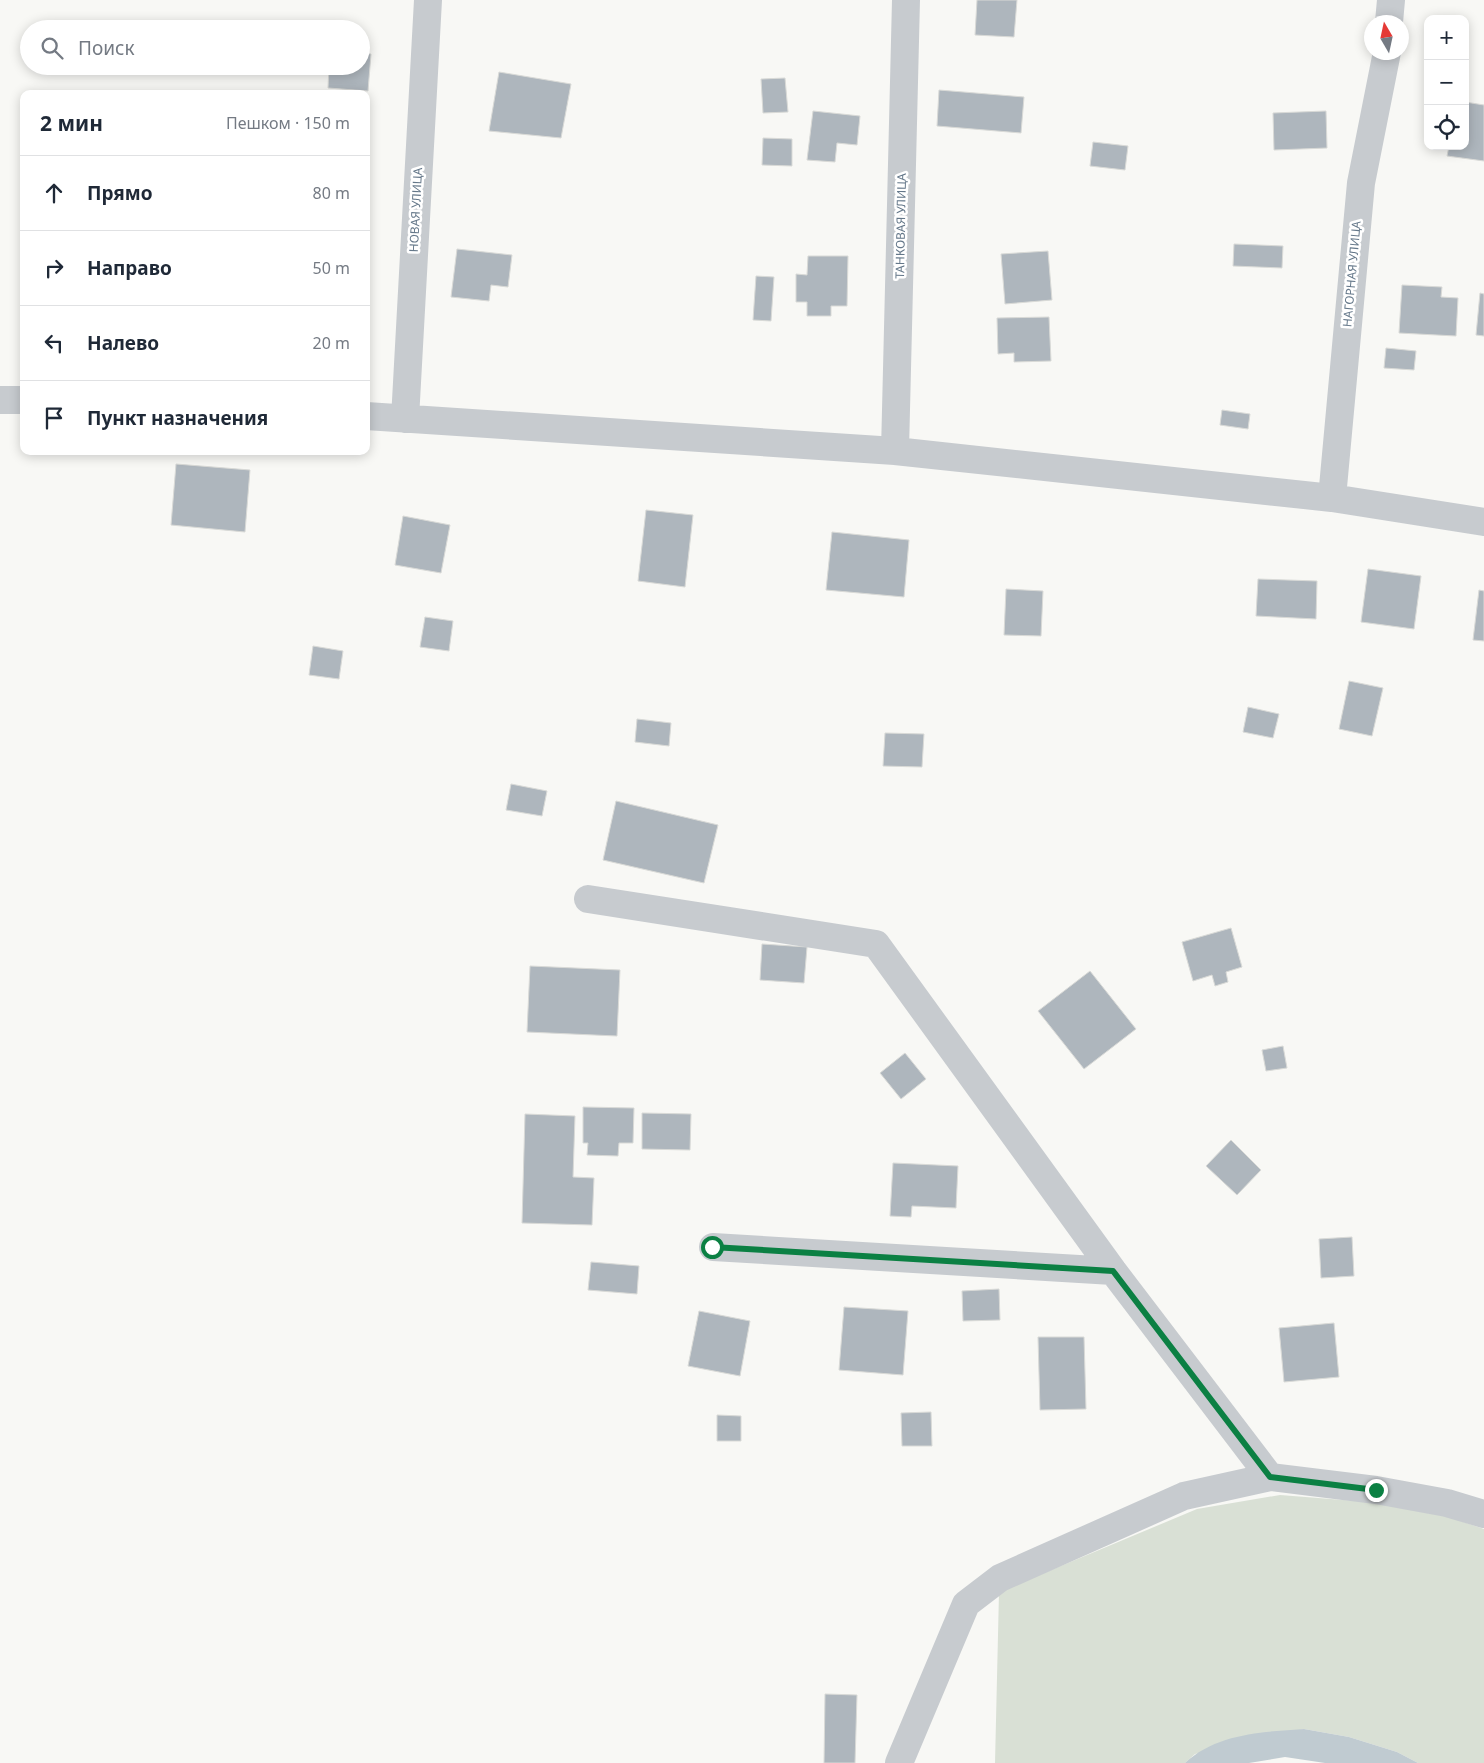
<!DOCTYPE html>
<html lang="ru">
<meta charset="utf-8">
<style>
:root{--surface:#fff;--page:#f2f2f3;--text:#1f2937;--muted:#747a83;--line:#e0e1e3}
body{margin:0;font-family:"Noto Sans",sans-serif;background:var(--page);color:var(--text)}
.controls{position:absolute;right:15px;top:15px;display:grid;overflow:hidden;border-radius:10px;box-shadow:0 2px 12px #0003}
.controls button{width:45px;height:45px;display:grid;place-items:center;padding:0;border:0;border-bottom:1px solid var(--line);background:var(--surface);color:var(--text);font:25px sans-serif}
.compass{position:absolute;left:1364px;top:15px;width:45px;height:45px;border-radius:50%;background:var(--surface);box-shadow:0 2px 12px #0003;rotate:351deg}
.stop{position:absolute;width:15px;height:15px;margin:-11px;border:4px solid #0b8043;border-radius:50%;background:#fff}
.stop.end{background:#0b8043;border-color:#fff;box-shadow:0 1px 5px #0008}
.list{margin:0;padding:0;list-style:none}
h2{display:flex;justify-content:space-between;align-items:center;height:65px;margin:0;padding:0 20px;font-size:21px}
h2 small{font-size:16px;font-weight:400;color:var(--muted)}
.list li{display:grid;grid-template-columns:32px 1fr auto;gap:15px;align-items:center;box-sizing:border-box;height:75px;padding:0 20px;border-top:1px solid var(--line)}
.list b{display:block;font-size:19px;white-space:nowrap}
.list em{font-size:16px;font-style:normal;color:var(--muted)}
.icon{flex:none;width:28px;height:28px;fill:none;stroke:currentColor;stroke-width:2;stroke-linecap:round;stroke-linejoin:round}
.map{position:relative;flex:none;width:1484px;height:1763px;overflow:hidden}
.search{position:absolute;background:var(--surface);box-shadow:0 2px 12px #0003;left:20px;top:20px;width:350px;height:55px;display:flex;align-items:center;gap:12px;box-sizing:border-box;padding:0 18px;border-radius:28px;color:var(--muted);font-size:19px}
.panel{position:absolute;background:var(--surface);box-shadow:0 2px 12px #0003;left:20px;top:90px;width:350px;height:365px;border-radius:10px}
.map>svg:first-child{display:block}
.green{fill:#d9e0d5}
.water{fill:#c0cbd1}
.building{fill:#aeb6bd;stroke:#d9dad7}
.lines{fill:none;stroke-linecap:round;stroke-linejoin:round}
.minor{stroke:#c7cbcf;stroke-width:28}
.route{stroke:#0b8043;stroke-width:6}
.labels{text-anchor:middle;stroke-width:5;stroke-linejoin:round;paint-order:stroke}
.street-label{font-size:12px;fill:#647789;stroke:#fff}
</style>
<div class="map">
<svg width="1484" height="1763" viewBox="0 0 1484 1763">
<rect width="100%" height="100%" fill="#f8f8f5"/>
<path class="green" d="M1280 1495 1369 1502 1449 1517 1484 1529V1763H1418L1397 1752 1349 1737 1304 1729 1195 1754 1185 1763H995L999 1592 1197 1509Z"/>
<path class="water" d="M1304 1729 1349 1737 1397 1752 1418 1763H1325L1285 1757 1249 1763H1185C1217 1733 1263 1732 1304 1729Z"/>
<path class="building" d="M977 0H1017L1014 37 975 35Z
M361 53 371 54 368 91 328 88 329 66H361Z
M499 72 571 84 561 138 489 131Z
M785 78 788 112 763 113 761 79Z
M939 90 1024 97 1021 133 937 126Z
M1465 102 1484 105V161L1447 156 1449 146H1465Z
M813 111 860 116 857 145 837 143 835 162 807 160Z
M1326 111 1327 148 1274 150 1273 113Z
M763 138 792 139V166L762 165Z
M1093 142 1128 146 1125 170 1090 166Z
M1234 244 1283 246 1282 268 1233 266Z
M457 249 512 255 508 287 491 285 489 301 451 297Z
M1048 251 1052 300 1005 304 1001 254Z
M808 256H848L847 306H831V316H807V302H796V274L807 275Z
M756 276 774 277 771 321 753 320Z
M1402 285 1442 287 1441 297 1458 298 1456 336 1399 333Z
M1480 293 1484 294V336L1476 335Z
M1049 317 1051 361 1014 362V353L998 354 997 318Z
M1386 348 1416 351 1414 370 1384 368Z
M1222 410 1250 414 1248 429 1220 425Z
M176 464 250 470 245 532 171 525Z
M646 510 693 515 685 587 638 581Z
M403 516 450 525 441 573 395 565Z
M832 532 909 540 904 597 826 590Z
M1368 569 1421 576 1414 629 1361 622Z
M1258 579 1317 581 1316 619 1256 616Z
M1006 589 1043 591 1041 636 1004 635Z
M1479 590 1484 591V641L1473 640Z
M425 617 453 621 449 651 420 647Z
M313 646 343 651 339 679 309 675Z
M1349 681 1383 688 1372 736 1339 729Z
M1248 707 1279 714 1273 738 1243 732Z
M637 719 671 723 669 746 635 742Z
M885 733 924 734 922 767 883 766Z
M511 784 547 791 542 816 506 810Z
M616 801 718 825 704 883 603 860Z
M1231 928 1242 967 1226 972 1228 982 1215 986 1212 975 1193 981 1182 942Z
M762 944 807 947 804 983 760 980Z
M530 966 620 970 617 1036 527 1032Z
M1090 971 1136 1029 1084 1069 1038 1011Z
M1283 1046 1287 1068 1266 1071 1262 1050Z
M905 1053 926 1079 901 1099 880 1073Z
M583 1107 634 1108 633 1143H619L618 1156 587 1155 588 1143H583Z
M642 1113 691 1114 690 1150 642 1149Z
M525 1114 575 1116 573 1177 594 1178 592 1225 522 1223Z
M1231 1140 1261 1170 1237 1195 1206 1166Z
M893 1163 958 1166 956 1208 912 1206 911 1217 890 1216Z
M1352 1237 1354 1276 1321 1278 1319 1239Z
M591 1262 639 1266 637 1294 588 1290Z
M999 1289 1000 1320 963 1321 962 1291Z
M844 1307 908 1311 903 1375 839 1370Z
M699 1311 750 1321 740 1376 688 1366Z
M1334 1323 1339 1377 1284 1382 1279 1328Z
M1038 1337H1084L1086 1409 1040 1410Z
M931 1412 932 1446H902L901 1413Z
M717 1415 741 1416V1441H717Z
M825 1694 857 1695 855 1763H824Z"/>
<g class="lines">
<path class="minor" d="M1389 22 1391 0
M0 400H24
M366 416 895 451 1332 498 1484 522
M405 419 428 0
M895 451 906 0
M1332 498 1361 183 1387 52
M588 899 876 944 1113 1271 1270 1477
M713 1247 1113 1271
M899 1763 966 1604 1000 1578 1184 1496 1270 1477 1376 1490 1447 1503 1484 1514"/>
</g>
<g class="lines">
<path class="route" d="M712 1247 1113 1271 1270 1477 1376 1490"/>
</g>
<g class="labels">
<g class="street-label">
<text transform="translate(416 210) rotate(-87)" y="4">НОВАЯ УЛИЦА</text>
<text transform="translate(901 226) rotate(-89)" y="4">ТАНКОВАЯ УЛИЦА</text>
<text transform="translate(1352 274) rotate(-85)" y="4">НАГОРНАЯ УЛИЦА</text>
</g>
</g>
</svg>
<div class="controls">
<button>+</button>
<button>−</button>
<button><svg class="icon" aria-label="locate" viewBox="0 0 24 24"><circle cx="12" cy="12" r="6"/><path d="M12 2v4M12 18v4M2 12h4M18 12h4"/></svg></button>
</div>
<svg class="compass" viewBox="-18 -18 36 36"><path d="M0-13l5 13h-10z" fill="#e53935"/><path d="M0 13l5-13h-10z" fill="#747a83"/></svg>
<div class="stop" style="left:712px;top:1247px"></div>
<div class="stop end" style="left:1376px;top:1490px"></div>
<div class="search"><svg class="icon" aria-label="search" viewBox="0 0 24 24"><circle cx="10" cy="10" r="6"/><path d="M15 15l6 6"/></svg>Поиск</div>
<section class="panel">
<h2>2 мин<small>Пешком · 150 m</small></h2>
<ul class="list">
<li><svg class="icon" aria-label="ahead" viewBox="0 0 24 24"><path d="M12 20V5M6 11l6-6 6 6"/></svg><div><b>Прямо</b></div><em>80 m</em></li>
<li><svg class="icon" aria-label="right" viewBox="0 0 24 24"><path d="M7 20v-9h11M14 6l5 5-5 5"/></svg><div><b>Направо</b></div><em>50 m</em></li>
<li><svg class="icon" aria-label="left" viewBox="0 0 24 24"><path d="M17 20v-9H6M10 6l-5 5 5 5"/></svg><div><b>Налево</b></div><em>20 m</em></li>
<li><svg class="icon" aria-label="arrive" viewBox="0 0 24 24"><path d="M6 21V4h12l-3 4 3 4H6"/></svg><div><b>Пункт назначения</b></div></li>
</ul>
</section>
</div>
